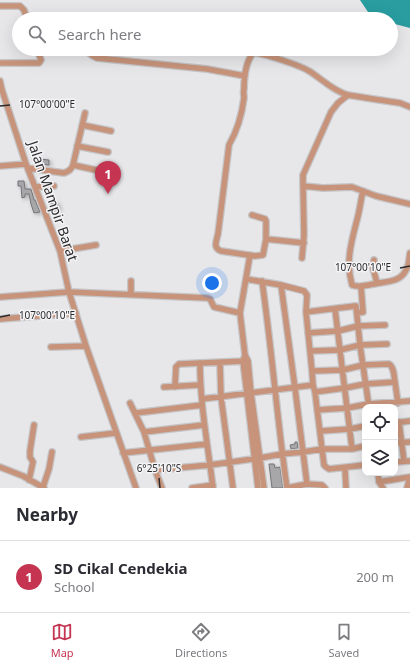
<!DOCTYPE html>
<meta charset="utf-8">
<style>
:root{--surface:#fff;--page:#f2f2f3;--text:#2b2b33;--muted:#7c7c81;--line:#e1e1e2;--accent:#c53552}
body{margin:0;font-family:"Noto Sans",sans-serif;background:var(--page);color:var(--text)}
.controls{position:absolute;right:12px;bottom:12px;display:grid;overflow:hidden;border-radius:8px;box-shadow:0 4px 16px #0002}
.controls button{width:36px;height:36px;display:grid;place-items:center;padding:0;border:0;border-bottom:1px solid var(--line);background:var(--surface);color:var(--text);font:20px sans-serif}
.you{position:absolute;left:212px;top:283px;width:14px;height:14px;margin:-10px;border:3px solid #fff;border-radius:50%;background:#1a73e8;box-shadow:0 0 0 6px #1a73e833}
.badge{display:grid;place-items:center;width:26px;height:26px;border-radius:50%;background:var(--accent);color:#fff;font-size:13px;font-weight:700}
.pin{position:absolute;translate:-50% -33px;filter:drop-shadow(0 1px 2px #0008)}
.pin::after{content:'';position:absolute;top:21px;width:14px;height:12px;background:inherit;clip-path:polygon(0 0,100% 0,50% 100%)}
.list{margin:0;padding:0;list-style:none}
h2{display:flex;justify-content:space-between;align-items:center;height:52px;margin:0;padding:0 16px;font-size:17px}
h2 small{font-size:13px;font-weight:400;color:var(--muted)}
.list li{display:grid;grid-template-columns:26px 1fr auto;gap:12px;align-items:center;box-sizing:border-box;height:72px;padding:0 16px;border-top:1px solid var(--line)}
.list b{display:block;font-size:15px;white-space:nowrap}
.list p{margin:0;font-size:13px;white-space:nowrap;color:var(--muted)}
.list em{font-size:13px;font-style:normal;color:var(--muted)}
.icon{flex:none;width:22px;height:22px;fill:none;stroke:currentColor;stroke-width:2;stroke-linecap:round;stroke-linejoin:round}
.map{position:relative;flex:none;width:410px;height:488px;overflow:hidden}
.search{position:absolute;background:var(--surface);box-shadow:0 4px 16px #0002;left:12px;right:12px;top:12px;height:44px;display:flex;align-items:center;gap:10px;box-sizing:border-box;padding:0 14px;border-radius:22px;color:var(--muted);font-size:15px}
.sheet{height:124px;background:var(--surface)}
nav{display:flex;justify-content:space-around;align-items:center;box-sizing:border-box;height:56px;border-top:1px solid var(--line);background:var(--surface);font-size:11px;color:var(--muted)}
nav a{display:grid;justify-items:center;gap:2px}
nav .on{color:var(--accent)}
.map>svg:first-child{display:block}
.water{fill:#299da0}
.building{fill:#a7a7aa;stroke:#757578;filter:url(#shadow)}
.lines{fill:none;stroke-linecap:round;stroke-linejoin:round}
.minor-casing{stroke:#c5c5c8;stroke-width:8}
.minor{stroke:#c7947b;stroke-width:5.5}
.ticks{fill:none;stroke:#2b2b2c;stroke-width:1.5}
.labels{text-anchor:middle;stroke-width:3;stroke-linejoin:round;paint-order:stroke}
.street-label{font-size:14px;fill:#2b2b2c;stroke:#f4f4f7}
.ticks-label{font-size:10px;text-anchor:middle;fill:#2b2b2c;stroke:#f4f4f7;stroke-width:3;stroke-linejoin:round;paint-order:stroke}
</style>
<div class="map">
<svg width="410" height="488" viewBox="0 0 410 488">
<defs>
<filter id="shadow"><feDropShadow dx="2" dy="1.5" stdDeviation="2" flood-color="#0004"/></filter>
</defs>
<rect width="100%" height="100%" fill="#e7e7ea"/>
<path class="water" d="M360 0H410V28L391 23V19H377L372 18Z"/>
<path class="building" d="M40 159 49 160V165L40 164Z
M18 181H24L25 189H31L34 200H35L40 212 34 213 31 204 29 194H25V197L22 198 21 186H18Z
M57 202 59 210 52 211 50 204Z
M295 442H297L298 448 291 449 290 445 295 444Z
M269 464H274L275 468 280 467 283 488H272Z"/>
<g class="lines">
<g class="minor-casing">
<path id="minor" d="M0 6H20L24 10 27 19
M84 49 93 56 97 58 207 69 245 76
M0 63H39L41 60 37 49
M0 81 2 90 26 164 60 251 69 292 86 346 136 488
M348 95 373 99 400 103 410 107
M82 125 111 131
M77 146 108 152
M73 165 105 172
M0 166 26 164
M28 168 64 173C69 171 71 170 73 165L85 113
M303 186 323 188 352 187 376 196 410 204
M35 187 54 186
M363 191C361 199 360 208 358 216 352 240 345 260 352 285 359 288 367 285 374 284 387 281 401 283 407 268 409 264 409 258 410 253
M252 215 265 219 266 221V239L263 255 255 256 221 251C213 248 216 242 218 234L229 145C237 131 242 114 244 98 244 95 243 92 244 89 244 77 246 62 253 53 261 52 301 66 309 71 322 79 333 91 348 95L338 103 331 112 303 175V181L304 235 302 258
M266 239 304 243
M60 251 96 245
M250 255 240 313 245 355 248 361 251 393 264 488
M374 260 373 268 377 283
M246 279 281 285 304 291 307 295 306 312 355 306H356L360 345 369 407
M131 281V294
M262 281C272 350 277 419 287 488
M281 285 295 388 307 484
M0 297 69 292 208 298 210 299 214 307 240 313
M335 309 352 449
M306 312 312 371 313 385 315 392 324 465 326 467 329 469 365 465
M357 313 363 312 361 286
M0 319 76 313
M308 333 338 331 358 326 385 325
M51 347 86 346
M310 351 340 350 360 345 387 344
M245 355 243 361 258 488
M200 363C200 405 208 446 213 488
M220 363 221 397 233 488
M312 371 343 370 363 365 389 364C394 367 394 376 395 382L365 384 345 388 315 392
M395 382 398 403
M164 387 200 385
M175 387 176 367 179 364 246 361
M202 399 313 385
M130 403 144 432 155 470 162 488
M317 410 347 408 368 404 410 401
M136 413 202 405
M399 422 404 461
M395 423 410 421
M320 431 350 429 365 426
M144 432 204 425
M81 437 116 433
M395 443 410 442
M123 453 207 444
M395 462 410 461
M0 467 23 476 44 488
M345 468 346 488
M155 470 210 465 260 458 282 454 303 452 322 449H352L365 446
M378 473 379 482 383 488
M29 480 33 462 30 457V451L34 425
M379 482 410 477 407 488
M43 487 49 469 52 452
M192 488 213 485
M287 488 307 484 322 485 325 488"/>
</g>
<use href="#minor" class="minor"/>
</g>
<path class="ticks" d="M0 106 10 105M400 268 410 266M0 317 10 315M159 478 160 488"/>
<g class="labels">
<g class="street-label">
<text transform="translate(53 201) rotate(71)" y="5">Jalan Mampir Barat</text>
</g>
</g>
<g class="ticks-label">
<text x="47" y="108">107°00'00"E</text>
<text x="363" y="271">107°00'10"E</text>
<text x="47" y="319">107°00'10"E</text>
<text x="159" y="472">6°25'10"S</text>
</g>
</svg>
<div class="controls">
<button><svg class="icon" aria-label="locate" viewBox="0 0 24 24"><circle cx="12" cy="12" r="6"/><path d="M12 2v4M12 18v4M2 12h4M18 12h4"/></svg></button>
<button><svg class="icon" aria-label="layers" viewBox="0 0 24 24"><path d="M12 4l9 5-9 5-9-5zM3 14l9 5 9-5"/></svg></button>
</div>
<div class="you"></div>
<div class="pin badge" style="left:108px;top:194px">1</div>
<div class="search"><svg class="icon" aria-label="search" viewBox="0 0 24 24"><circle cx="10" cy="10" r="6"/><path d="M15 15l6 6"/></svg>Search here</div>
</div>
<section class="sheet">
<h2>Nearby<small></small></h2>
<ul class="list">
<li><span class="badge">1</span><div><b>SD Cikal Cendekia</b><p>School</p></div><em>200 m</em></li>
</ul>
</section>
<nav>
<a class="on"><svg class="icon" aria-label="map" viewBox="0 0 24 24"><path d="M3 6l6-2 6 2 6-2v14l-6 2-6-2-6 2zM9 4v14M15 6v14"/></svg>Map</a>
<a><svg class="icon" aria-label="directions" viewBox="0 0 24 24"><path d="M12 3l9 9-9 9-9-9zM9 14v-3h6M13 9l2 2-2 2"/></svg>Directions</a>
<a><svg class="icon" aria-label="saved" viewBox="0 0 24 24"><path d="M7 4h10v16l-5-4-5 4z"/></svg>Saved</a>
</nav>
